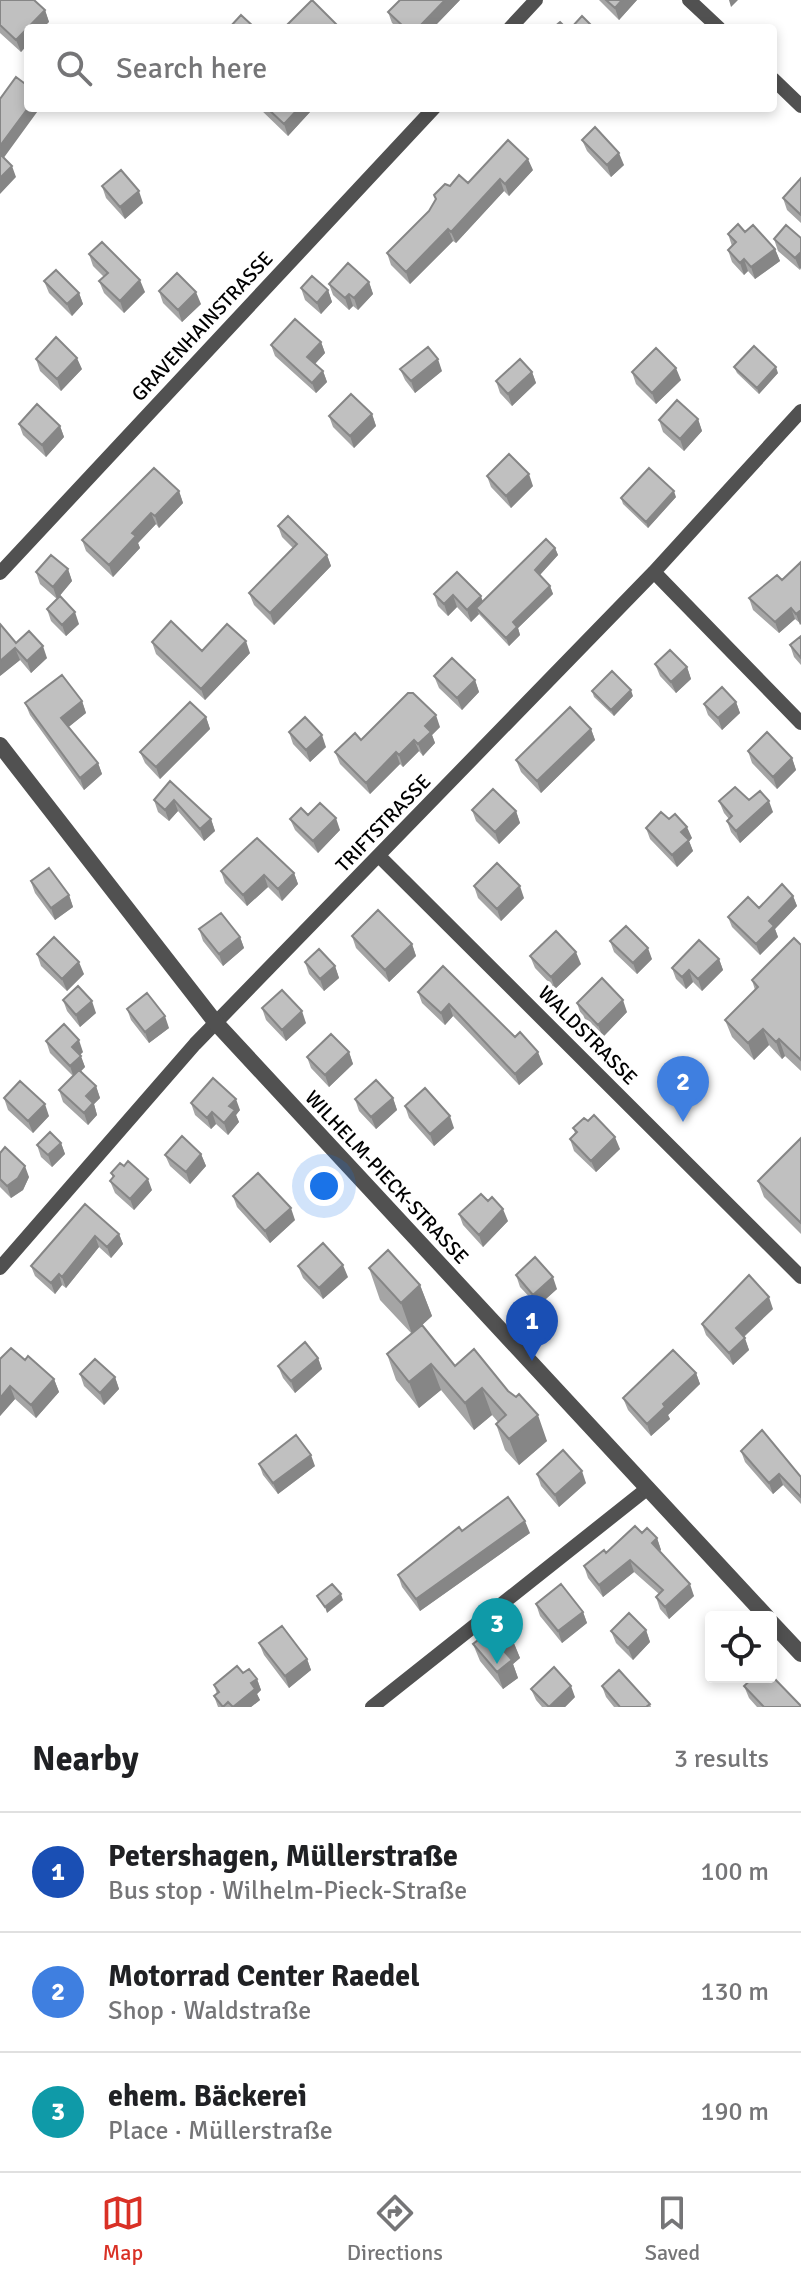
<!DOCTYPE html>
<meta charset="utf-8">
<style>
:root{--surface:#fff;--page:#f6f6f6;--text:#202124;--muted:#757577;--line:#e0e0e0;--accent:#d93025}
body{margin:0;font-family:Signika,sans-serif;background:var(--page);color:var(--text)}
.controls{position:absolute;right:24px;bottom:24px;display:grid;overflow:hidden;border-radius:8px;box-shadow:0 4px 12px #0003}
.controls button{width:72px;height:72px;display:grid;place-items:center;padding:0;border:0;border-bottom:2px solid var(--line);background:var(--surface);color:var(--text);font:40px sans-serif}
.you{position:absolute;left:324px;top:1186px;width:28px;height:28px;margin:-20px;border:6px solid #fff;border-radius:50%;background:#1a73e8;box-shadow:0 0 0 12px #1a73e833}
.badge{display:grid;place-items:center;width:52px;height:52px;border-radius:50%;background:var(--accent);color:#fff;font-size:26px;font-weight:700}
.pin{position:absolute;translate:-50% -66px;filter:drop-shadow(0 2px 4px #0008)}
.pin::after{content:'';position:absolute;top:42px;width:28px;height:24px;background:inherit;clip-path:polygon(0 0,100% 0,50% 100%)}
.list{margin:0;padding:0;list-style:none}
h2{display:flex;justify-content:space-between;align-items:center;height:104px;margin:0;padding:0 32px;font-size:34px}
h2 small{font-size:26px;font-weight:400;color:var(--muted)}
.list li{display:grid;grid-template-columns:52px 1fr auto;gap:24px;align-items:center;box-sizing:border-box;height:120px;padding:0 32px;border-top:2px solid var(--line)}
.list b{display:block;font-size:30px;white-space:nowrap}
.list p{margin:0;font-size:26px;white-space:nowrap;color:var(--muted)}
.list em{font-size:26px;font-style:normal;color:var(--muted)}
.icon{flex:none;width:44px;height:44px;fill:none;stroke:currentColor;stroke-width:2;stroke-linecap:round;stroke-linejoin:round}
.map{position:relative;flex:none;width:801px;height:1707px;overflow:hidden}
.search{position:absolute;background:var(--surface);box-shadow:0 4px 12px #0003;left:24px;right:24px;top:24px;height:88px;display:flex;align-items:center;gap:20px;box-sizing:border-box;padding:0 28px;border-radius:8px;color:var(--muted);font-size:30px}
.sheet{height:464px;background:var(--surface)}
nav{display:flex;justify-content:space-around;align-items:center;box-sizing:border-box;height:112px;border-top:2px solid var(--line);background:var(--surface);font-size:22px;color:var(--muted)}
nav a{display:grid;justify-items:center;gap:4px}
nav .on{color:var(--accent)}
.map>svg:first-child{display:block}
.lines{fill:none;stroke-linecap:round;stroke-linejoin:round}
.minor{stroke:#515151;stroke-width:14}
.tertiary{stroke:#515151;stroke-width:16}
.wall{fill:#a5a5a5}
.shaded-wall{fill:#868686}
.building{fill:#c0c0c0;stroke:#868686;stroke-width:2}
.labels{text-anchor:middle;stroke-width:8;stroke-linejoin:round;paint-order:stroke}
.street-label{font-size:20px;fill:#000;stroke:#fff}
</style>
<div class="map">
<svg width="801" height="1707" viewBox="0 0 801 1707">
<rect width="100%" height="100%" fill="#fff"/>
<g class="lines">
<path class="minor" d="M689 0 719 28
M510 28 536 0
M773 79 801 106
M654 572 801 723
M0 573 434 108
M379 856 801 1277
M0 1268 195 1044 654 572 801 411
M372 1707 648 1488"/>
<path class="tertiary" d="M0 745 216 1023 767 1617
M771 1622 801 1654"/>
</g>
<path class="wall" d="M0 0 45 10 49 22 28 28V44L21 52 0 33Z
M460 0 433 28H398L392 23 388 12Z
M599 0H637L619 20Z
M259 108H309L310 112 288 136Z
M582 140 624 165 611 177 587 151Z
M533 170 509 196 504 191 456 243 453 241 410 284 391 265 387 253 429 211 450 186Z
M801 178V223L787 210 783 198Z
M102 186 143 203 125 219 106 198Z
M786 225 800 270 778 251 774 239Z
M745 232 775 249 780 261 755 279 748 271 744 275 732 262 728 250 732 246 728 234Z
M89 254 145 292 124 313 104 293 99 281 104 277 93 266Z
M44 281 79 293 83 304 72 316 49 293Z
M369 282 373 294 358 310 353 306 349 310 333 295 329 284Z
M301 288 328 290 332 302 321 314 305 300Z
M159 291 201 304 182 322 163 303Z
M321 342 325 353 315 364 323 371 327 382 316 393 275 356 271 345Z
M36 359 82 369 61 391 40 371Z
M734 367 778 373 759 394 737 373Z
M400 369 442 371 415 393 405 380Z
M532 372 536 383 512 406 500 393 496 381Z
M632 372 681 380 656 404 636 384Z
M372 414 376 426 354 448 333 427 329 416Z
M698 419 702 431 684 451 663 432 659 420Z
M19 424 60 426 64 437 46 457 23 435Z
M487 476 533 486 511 508 491 487Z
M179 491 183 503 159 528 156 524 138 543 140 548 113 577 86 551 82 540Z
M676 497 648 528 623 504 621 498Z
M278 526 327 555 331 566 274 625 254 605 249 593 293 548 282 537Z
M555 548 558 555 540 575 550 586 553 594 518 628 520 635 509 646 479 614 471 622 457 607 448 616 438 606 434 594 457 572 483 601Z
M801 562V624L795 619 779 633 753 610 749 598 782 580Z
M68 569 72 581 57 599 40 584 36 572Z
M47 609 79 624 66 636 51 621Z
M801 636V665L794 657 790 645Z
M152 642 202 651 250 653 205 700 156 654Z
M16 643 47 658 31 673 20 660 0 676Z
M655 664 687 667 691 679 676 693 660 676Z
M434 676 475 680 479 692 462 710 439 688Z
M592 691 633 696 614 716 594 697Z
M82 701 86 713 68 727 98 763 102 774 84 790 30 715 25 703Z
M736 702 740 713 722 730 708 715 704 704Z
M206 717 210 729 160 779 145 763 140 752Z
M440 727 432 735 435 743 423 756 419 751 403 767 400 764 370 794 340 764 335 752 361 740Z
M591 729 595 740 541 793 521 772 516 760Z
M289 732 326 747 310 762 293 744Z
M748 751 792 758 796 770 777 789 752 763Z
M170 781 211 819 215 831 204 841 178 811 169 821 158 812 154 800Z
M749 800 773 812 740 843 731 832 727 821 729 819 724 813 719 801Z
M472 810 516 811 520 823 499 844 476 821Z
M308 815 340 830 318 853 295 830 290 819Z
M669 819 692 838 689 841 693 851 677 867 650 839 646 828Z
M221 871 294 873 298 884 282 901 268 887 247 906 225 883Z
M31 882 69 895 73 907 55 920 35 893Z
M474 886 524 898 501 921 478 898Z
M793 896 797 906 775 929 778 937 760 955 732 927 728 917Z
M199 929 240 937 244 948 223 966 203 941Z
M352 936 412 944 416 956 389 982 356 948Z
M610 941 652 959 637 974 614 952Z
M801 945V1071L785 1056 782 1059 769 1045 754 1060 732 1037 725 1020 755 990 752 980Z
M37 954 84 974 67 991 41 966Z
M530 956 581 964 555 989 535 968Z
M719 959 723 970 702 991 693 982 686 989 676 979 672 968Z
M305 962 335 966 339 978 324 991 309 974Z
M443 966 543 1064 519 1085 453 1016 445 1025 422 1003 418 992Z
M63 1000 96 1013 80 1027 67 1011Z
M577 1003 627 1012 603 1037 581 1015Z
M262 1008 306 1023 286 1041 266 1020Z
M127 1009 169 1028 149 1043 131 1020Z
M46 1041 83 1052 80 1055 85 1067 81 1071 96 1086 100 1098 94 1104 97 1115 88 1125 63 1102 59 1090 73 1076 50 1053Z
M349 1052 353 1064 329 1087 311 1068 307 1057Z
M4 1098 49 1116 33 1133 8 1110Z
M393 1098 397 1110 376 1129 359 1111 355 1099Z
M191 1103 240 1110 236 1115 239 1122 228 1135 216 1124 211 1129 195 1115Z
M405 1106 454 1128 434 1146 409 1118Z
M573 1128 620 1149 596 1172 574 1151 570 1139 575 1133Z
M801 1138V1234L764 1197 758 1181Z
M61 1143 65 1154 52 1167 41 1157 37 1145Z
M0 1153 29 1177 23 1190 11 1198 0 1187Z
M201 1154 206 1166 190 1184 170 1166 165 1155Z
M111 1173 152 1190 134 1210 115 1193 110 1181 113 1178Z
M233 1196 295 1220 270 1243 237 1207Z
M85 1204 119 1234 123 1244 111 1258 99 1247 66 1288 62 1285 55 1294 35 1276 31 1266Z
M459 1214 508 1221 483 1247 463 1225Z
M298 1266 348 1277 323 1299 303 1278Z
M369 1268 420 1285 432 1316 420 1327 455 1366 547 1441 519 1465 505 1450 496 1424 498 1422 492 1415 474 1430 441 1390 419 1408 396 1380 387 1354 412 1334 380 1300Z
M516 1275 557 1289 538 1306 520 1287Z
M773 1309 744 1337 749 1350 733 1365 706 1335 702 1324Z
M318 1358 322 1369 295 1393 283 1378 278 1366Z
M0 1359 25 1360 54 1379 59 1392 36 1418 15 1399 0 1416Z
M696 1373 700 1384 668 1415 670 1419 651 1436 628 1410 623 1398Z
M80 1374 115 1377 119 1389 104 1405 84 1386Z
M741 1451 801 1477V1504L783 1485 773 1494 745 1462Z
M259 1464 315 1466 278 1494 263 1475Z
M537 1474 586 1483 559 1507 541 1486Z
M462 1531 530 1533 420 1611 402 1587 398 1575Z
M642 1533 657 1538 661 1550 660 1551 694 1596 669 1619 660 1609 656 1597 659 1594 634 1572 603 1597 588 1578 584 1566Z
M536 1604 583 1612 587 1623 562 1643 540 1616Z
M646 1630 650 1642 633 1660 616 1643 611 1631Z
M513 1641 520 1658 513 1664 518 1678 503 1689 480 1661 473 1644Z
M259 1643 307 1659 311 1670 289 1688 264 1655Z
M243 1673 257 1679 261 1690 257 1694 260 1700 251 1707H218L214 1696 217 1694 214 1685Z
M602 1686 650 1704 651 1707H614L606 1697Z
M744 1686 801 1707H757L749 1698Z
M531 1689 575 1697 565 1707H542L536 1700Z"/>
<path class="shaded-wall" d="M445 0H460L433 28H418Z
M622 0H637L619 20 615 8Z
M729 0H738L731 7Z
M45 10 49 22 43 28H28V44L21 52 16 40Z
M28 108H40L0 163V146Z
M299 108H309L310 112 288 136 284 124Z
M619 153 624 165 611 177 607 165Z
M528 159 533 170 509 196 505 184Z
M12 166 16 177 0 194V178Z
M500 179 504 191 456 243 451 232Z
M139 191 143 203 125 219 120 207Z
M448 229 453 241 410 284 406 272Z
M775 249 780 261 755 279 751 267Z
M801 252V268L800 270 795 258Z
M744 259 748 271 744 275 740 263Z
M140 280 145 292 124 313 120 301Z
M369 282 373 294 358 310 354 298Z
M328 290 332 302 321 314 317 303Z
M196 292 201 304 182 322 178 310Z
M79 293 83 304 72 316 67 304Z
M349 294 353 306 349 310 345 298Z
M321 342 325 353 311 368 307 357Z
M77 358 82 369 61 391 57 379Z
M438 359 442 371 415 393 411 381Z
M776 367 778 373 759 394 757 388Z
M676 368 681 380 656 404 652 393Z
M323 371 327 382 316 393 312 383Z
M532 372 536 383 512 406 508 394Z
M372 414 376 426 354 448 350 436Z
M698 419 702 431 684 451 680 439Z
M60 426 64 437 46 457 42 445Z
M529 474 533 486 511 508 506 496Z
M179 491 183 503 159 528 155 516Z
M674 491 676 497 648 528 646 522Z
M151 513 156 524 138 543 140 548 113 577 109 565 132 533Z
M555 548 558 555 537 578 535 570Z
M327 555 331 566 274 625 270 613Z
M68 569 72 581 57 599 53 587Z
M550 586 553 594 518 628 520 635 509 646 506 638 513 622Z
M453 595 457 607 448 616 444 604Z
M481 596 485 608H476L479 614 471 622 467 610Z
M791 608 795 619 779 633 775 622Z
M801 610V624L800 625 796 614Z
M75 612 79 624 66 636 62 625Z
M246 641 250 653 205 700 201 689Z
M43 646 47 658 31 673 27 661Z
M15 648 20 660 0 676V661Z
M687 667 691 679 676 693 671 682Z
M475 680 479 692 462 710 457 698Z
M631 690 633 696 614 716 611 710Z
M82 701 86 713 65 730 61 718Z
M736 702 740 713 722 730 718 718Z
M436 715 440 727 432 735 435 743 423 756 418 744 425 726Z
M206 717 210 729 160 779 156 767Z
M591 729 595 740 541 793 537 781Z
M322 735 326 747 310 762 306 750Z
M414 740 419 751 403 767 399 755Z
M396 752 400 764 370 794 366 783Z
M792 758 796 770 777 789 773 777Z
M98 763 102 774 84 790 80 778Z
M174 800 178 811 169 821 165 810Z
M769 801 773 812 740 843 736 831Z
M516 811 520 823 499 844 495 832Z
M336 818 340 830 318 853 313 841Z
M211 819 215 831 204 841 200 829Z
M687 827 692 838 689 841 693 851 677 867 672 855 681 832Z
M294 873 298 884 282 901 278 889Z
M264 875 268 887 247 906 243 895Z
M520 886 524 898 501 921 497 909Z
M69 895 73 907 55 920 51 908Z
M793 896 797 906 775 929 778 937 760 955 756 944 769 921Z
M240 937 244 948 223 966 219 954Z
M412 944 416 956 389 982 385 970Z
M648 948 652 959 637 974 633 963Z
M576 952 581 964 555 989 551 977Z
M719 959 723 970 702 991 698 979Z
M79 962 84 974 67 991 62 979Z
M335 966 339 978 324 991 320 979Z
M689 970 693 982 686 989 682 977Z
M623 1000 627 1012 603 1037 598 1025Z
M92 1001 96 1013 80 1027 76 1015Z
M449 1004 453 1016 445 1025 441 1013Z
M302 1011 306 1023 286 1041 282 1030Z
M165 1016 169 1028 149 1043 145 1032Z
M763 1029 769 1045 754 1060 748 1043Z
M779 1039 785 1056 782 1059 776 1042Z
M79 1040 83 1052 76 1058 72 1047Z
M349 1052 353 1064 329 1087 325 1075Z
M538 1052 543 1064 519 1085 515 1074Z
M81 1056 85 1067 74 1078 70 1066Z
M96 1086 100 1098 94 1104 97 1115 88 1125 84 1113 86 1096Z
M393 1098 397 1110 376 1129 371 1117Z
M236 1099 240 1110 236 1115 239 1122 228 1135 224 1123 229 1106Z
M45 1104 49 1116 33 1133 28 1121Z
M212 1112 216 1124 211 1129 207 1118Z
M450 1116 454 1128 434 1146 430 1134Z
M615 1137 620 1149 596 1172 591 1161Z
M61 1143 65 1154 52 1167 48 1155Z
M201 1154 206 1166 190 1184 186 1172Z
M25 1166 29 1177 23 1190 11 1198 7 1186Z
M148 1179 152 1190 134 1210 130 1199Z
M291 1208 295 1220 270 1243 265 1231Z
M503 1209 508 1221 483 1247 479 1235Z
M119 1234 123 1244 111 1258 107 1247Z
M95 1236 99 1247 66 1288 62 1277Z
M343 1265 348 1277 323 1299 319 1288Z
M59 1274 62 1285 55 1294 51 1283Z
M553 1277 557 1289 538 1306 533 1295Z
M420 1285 432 1316 412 1334 401 1303Z
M769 1297 773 1309 740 1340 736 1328Z
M745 1338 749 1350 733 1365 729 1353Z
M318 1358 322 1369 295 1393 291 1381Z
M431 1364 441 1390 419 1408 409 1382Z
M696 1373 700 1384 668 1415 670 1419 651 1436 647 1424 663 1404Z
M115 1377 119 1389 104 1405 100 1393Z
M54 1379 59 1392 36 1418 31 1405Z
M10 1386 15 1399 0 1416V1398Z
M482 1388 492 1415 474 1430 465 1403Z
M538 1415 547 1441 519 1465 509 1439Z
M311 1455 315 1466 278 1494 273 1483Z
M582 1471 586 1483 559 1507 555 1495Z
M779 1474 783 1485 773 1494 769 1483Z
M525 1521 530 1533 420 1611 416 1599Z
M657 1538 661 1550 656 1555 652 1543Z
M630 1560 634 1572 603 1597 599 1585Z
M690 1584 694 1596 669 1619 665 1607Z
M341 1594 343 1600 327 1613 325 1607Z
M583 1612 587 1623 562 1643 558 1631Z
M646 1630 650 1642 633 1660 628 1648Z
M513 1641 520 1658 513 1664 518 1678 503 1689 497 1672 503 1650Z
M307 1659 311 1670 289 1688 285 1676Z
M257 1679 261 1690 257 1694 260 1700 251 1707H233L251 1683Z
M571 1686 575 1697 565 1707H549Z"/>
<path class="building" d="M0 0H34L45 10 16 40 0 25Z
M312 0 340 28H289L287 25Z
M400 0H445L418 28H405L388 12Z
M606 0H622L615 8Z
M241 15 255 28H229Z
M582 16 594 28H571Z
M560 22 566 28H553Z
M16 77 28 86V108L0 146V99Z
M267 108H299L284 124Z
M595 127 619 153 607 165 582 140Z
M508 140 528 159 505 184 500 179 451 232 448 229 406 272 387 253 429 211 436 199 434 195 445 184 450 186 459 175 468 183Z
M0 154 12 166 0 178Z
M121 170 139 191 120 207 102 186Z
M801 178V215L783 198Z
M738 224 745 232 753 225 775 249 751 267 744 259 740 263 728 250 736 242 728 234Z
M786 225 801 238V252L795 258 774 239Z
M102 242 140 280 120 301 99 281 108 273 89 254Z
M348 263 369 282 354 298 349 294 345 298 329 284Z
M56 270 79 293 67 304 44 281Z
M177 273 196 292 178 310 159 291Z
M312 276 328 290 317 303 301 288Z
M295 319 321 342 307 357 323 371 312 383 271 345Z
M56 337 77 358 57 379 36 359Z
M754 346 776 367 757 388 734 367Z
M428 347 438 359 411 381 400 369Z
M656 348 676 368 652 393 632 372Z
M520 359 532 372 508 394 496 381Z
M351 394 372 414 350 436 329 416Z
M677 400 698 419 680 439 659 420Z
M37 404 60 426 42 445 19 424Z
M509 454 529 474 506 496 487 476Z
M154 468 179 491 155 516 151 513 132 533 136 536 109 565 82 540Z
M649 468 674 491 646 522 621 498Z
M288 516 327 555 270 613 249 593 297 544 278 526Z
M546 539 555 548 535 570 550 586 513 622 517 627 506 638 476 608Z
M51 555 68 569 53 587 36 572Z
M801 562V610L796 614 791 608 775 622 749 598 777 575 782 580Z
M457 572 481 596 467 610 453 595 444 604 434 594Z
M60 596 75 612 62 625 47 609Z
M171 621 202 651 227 624 246 641 201 689 152 642Z
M0 624 16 643 29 631 43 646 27 661 15 648 0 661Z
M801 636V658L790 645Z
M670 650 687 667 671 682 655 664Z
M452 658 475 680 457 698 434 676Z
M612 671 631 690 611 710 592 691Z
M62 675 82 701 61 718 98 763 80 778 25 703Z
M722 687 736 702 718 718 704 704Z
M408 693H413L436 715 425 726 431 732 418 744 414 740 399 755 396 752 366 783 335 752 355 733 361 740Z
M190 702 206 717 156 767 140 752Z
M570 707 591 729 537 781 516 760Z
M305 717 322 735 306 750 289 732Z
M767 732 792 758 773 777 748 751Z
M170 781 211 819 200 829 174 800 165 810 154 800Z
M735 787 749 800 760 791 769 801 736 831 727 821 732 816 719 801Z
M493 789 516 811 495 832 472 810Z
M320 803 336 818 313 841 290 819 301 808 308 815Z
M661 812 669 819 675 814 687 827 681 832 689 840 672 855 646 828Z
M257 838 294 873 278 889 264 875 243 895 221 871Z
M497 863 520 886 497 909 474 886Z
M49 868 69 895 51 908 31 881Z
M782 884 793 896 769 921 774 926 756 944 728 917 748 897 759 908Z
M378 910 412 944 385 970 352 936Z
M221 913 240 937 219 954 199 929Z
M626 926 648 948 633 963 610 941Z
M556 931 576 952 551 977 530 956Z
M54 937 79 962 62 979 37 954Z
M794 938 801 945V1060L779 1039 776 1042 763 1029 748 1043 725 1020 758 987 752 980Z
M699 940 719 959 698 979 689 970 682 977 672 968Z
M319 949 335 966 320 979 305 962Z
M443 966 515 1037 520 1032 538 1052 515 1074 449 1004 441 1013 418 992Z
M602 978 623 1000 598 1025 577 1003Z
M78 986 92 1001 76 1015 63 1000Z
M282 990 302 1011 282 1030 262 1008Z
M147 993 165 1016 145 1032 127 1009Z
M64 1024 79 1040 72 1047 81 1056 70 1066 46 1041Z
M331 1034 349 1052 325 1075 307 1057Z
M79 1070 96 1086 86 1096 93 1103 84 1113 59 1090Z
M213 1078 236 1099 229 1106 235 1110 224 1123 212 1112 207 1118 191 1103Z
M376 1080 393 1098 371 1117 355 1099Z
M20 1081 45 1104 28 1121 4 1098Z
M425 1088 450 1116 430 1134 405 1106Z
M594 1115 615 1137 591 1161 570 1139 577 1132 573 1128 584 1118 588 1121Z
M50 1132 61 1143 48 1155 37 1145Z
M182 1136 201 1154 186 1172 165 1155Z
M801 1138V1223L758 1181Z
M5 1147 25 1166 18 1178 7 1186 0 1179V1153Z
M128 1161 148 1179 130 1199 110 1181 114 1176 111 1173 120 1163 124 1166Z
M258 1173 291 1208 265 1231 233 1196Z
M481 1194 488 1201 492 1197 503 1209 479 1235 459 1214Z
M85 1204 119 1234 107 1247 95 1236 62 1277 59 1274 51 1283 31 1266Z
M323 1243 343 1265 319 1288 298 1266Z
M388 1250 420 1285 401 1303 369 1268Z
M535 1257 553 1277 533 1295 516 1275Z
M749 1275 769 1297 736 1328 745 1338 729 1353 702 1324Z
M422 1325 455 1366 474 1349 508 1391 516 1397 519 1394 538 1415 509 1439 496 1424 506 1415 482 1388 465 1403 431 1364 409 1382 387 1354Z
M305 1342 318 1358 291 1381 278 1366Z
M11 1348 25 1360 28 1356 54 1379 31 1405 10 1386 0 1398V1359Z
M673 1350 696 1373 663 1404 665 1407 647 1424 623 1398Z
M95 1359 115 1377 100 1393 80 1374Z
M762 1430 801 1477V1497L779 1474 769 1483 741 1451Z
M296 1435 311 1455 273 1483 259 1464Z
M563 1450 582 1471 555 1495 537 1474Z
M508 1497 525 1521 416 1599 398 1575 459 1527 462 1531Z
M635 1526 642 1533 647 1528 657 1538 652 1543 690 1584 665 1607 656 1597 663 1590 630 1560 599 1585 584 1566 604 1550 606 1553Z
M332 1584 341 1594 325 1607 317 1596Z
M561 1584 583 1612 558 1631 536 1604Z
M629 1613 646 1630 628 1648 611 1631Z
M500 1623 513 1641 503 1650 512 1660 497 1672 473 1644Z
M282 1626 307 1659 285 1676 259 1643Z
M237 1666 243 1673 249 1669 257 1679 251 1683 255 1689 233 1707 228 1702 223 1707 214 1696 219 1692 214 1685Z
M554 1667 571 1686 549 1707 531 1689Z
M619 1670 650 1704 646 1707H620L602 1686Z
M771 1675 801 1706V1707H764L744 1686 754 1677H771Z"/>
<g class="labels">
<g class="street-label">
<text transform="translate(202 326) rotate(-47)" y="7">GRAVENHAINSTRASSE</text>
<text transform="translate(383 823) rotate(-46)" y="7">TRIFTSTRASSE</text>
<text transform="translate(588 1035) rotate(45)" y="7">WALDSTRASSE</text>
<text transform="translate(387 1177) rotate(47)" y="7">WILHELM-PIECK-STRASSE</text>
</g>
</g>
</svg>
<div class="controls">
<button><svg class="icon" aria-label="locate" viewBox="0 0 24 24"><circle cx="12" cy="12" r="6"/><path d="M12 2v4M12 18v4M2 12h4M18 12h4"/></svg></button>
</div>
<div class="you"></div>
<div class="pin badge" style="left:532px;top:1361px;background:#1a4fb4">1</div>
<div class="pin badge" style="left:683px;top:1122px;background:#3f7fe0">2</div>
<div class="pin badge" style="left:497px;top:1664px;background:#0f9aa8">3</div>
<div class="search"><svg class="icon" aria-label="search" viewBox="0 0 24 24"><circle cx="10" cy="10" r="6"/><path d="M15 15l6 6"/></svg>Search here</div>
</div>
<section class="sheet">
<h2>Nearby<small>3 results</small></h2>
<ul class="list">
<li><span class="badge" style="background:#1a4fb4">1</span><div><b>Petershagen, Müllerstraße</b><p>Bus stop · Wilhelm-Pieck-Straße</p></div><em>100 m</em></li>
<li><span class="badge" style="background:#3f7fe0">2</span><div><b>Motorrad Center Raedel</b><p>Shop · Waldstraße</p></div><em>130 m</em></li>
<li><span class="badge" style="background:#0f9aa8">3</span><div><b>ehem. Bäckerei</b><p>Place · Müllerstraße</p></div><em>190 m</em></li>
</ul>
</section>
<nav>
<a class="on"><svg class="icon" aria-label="map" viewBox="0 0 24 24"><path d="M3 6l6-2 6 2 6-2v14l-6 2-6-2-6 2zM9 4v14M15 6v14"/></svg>Map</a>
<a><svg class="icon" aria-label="directions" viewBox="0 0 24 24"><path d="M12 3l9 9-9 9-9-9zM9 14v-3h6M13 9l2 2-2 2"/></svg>Directions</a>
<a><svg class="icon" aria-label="saved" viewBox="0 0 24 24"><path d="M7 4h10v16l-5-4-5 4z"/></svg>Saved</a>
</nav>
